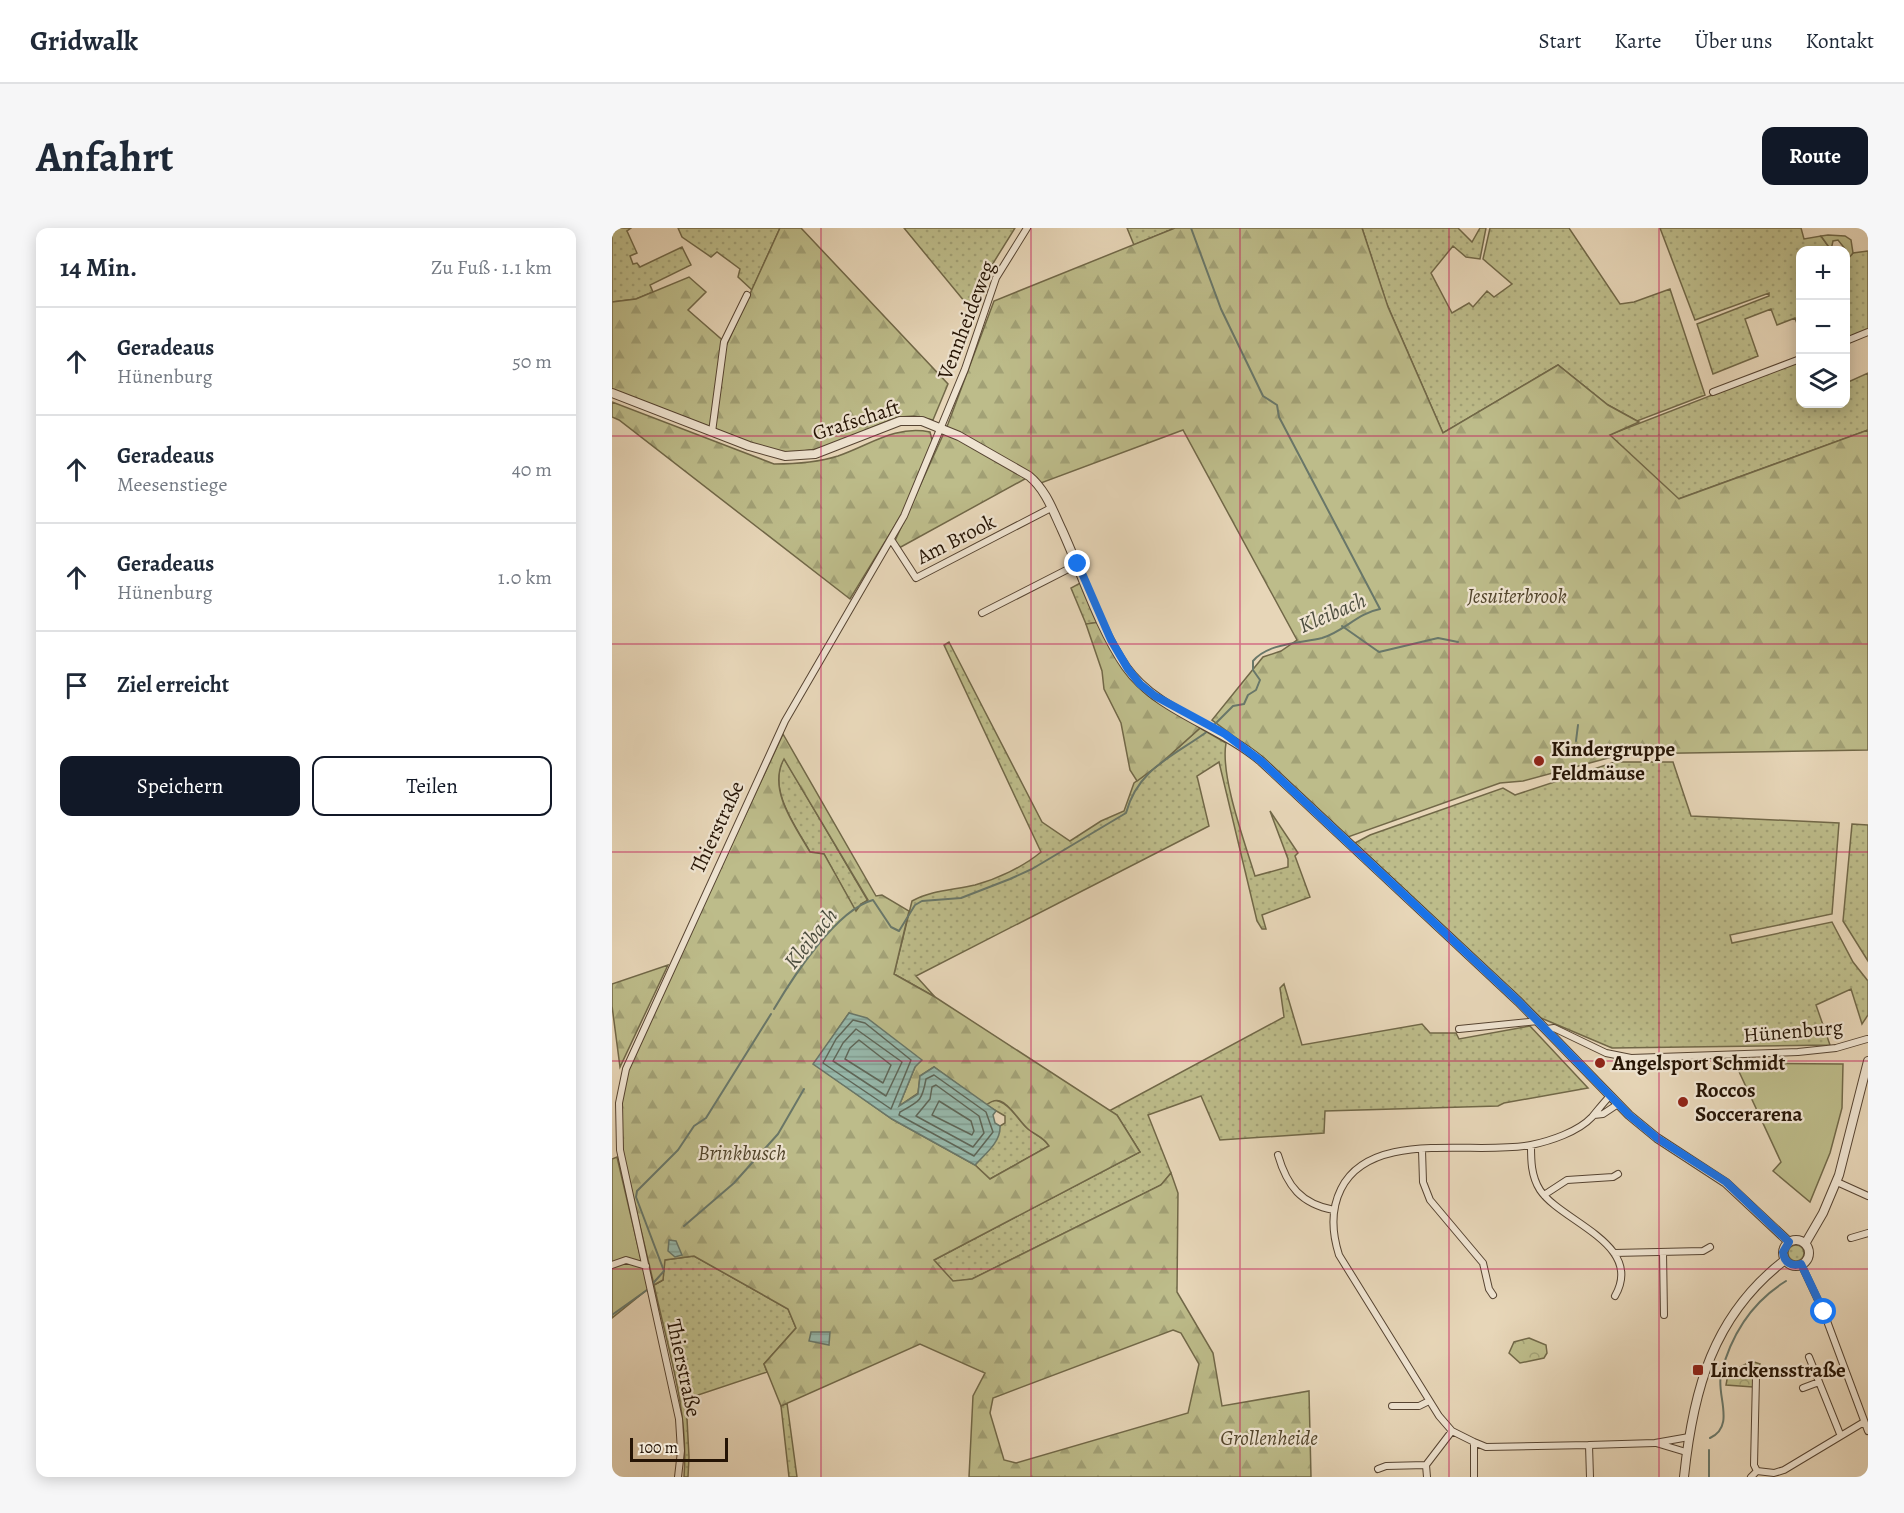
<!DOCTYPE html>
<html lang="de">
<meta charset="utf-8">
<style>
:root{--surface:#fff;--page:#f6f6f7;--text:#1f2937;--muted:#747a83;--line:#e0e1e3;--accent:#111827}
body{margin:0;font-family:Alegreya,serif;background:var(--page);color:var(--text)}
.controls{position:absolute;right:18px;top:18px;display:grid;overflow:hidden;border-radius:12px;box-shadow:0 3px 15px #0003}
.controls button{width:54px;height:54px;display:grid;place-items:center;padding:0;border:0;border-bottom:2px solid var(--line);background:var(--surface);color:var(--text);font:30px sans-serif}
.scale{position:absolute;left:18px;bottom:15px;width:98px;box-sizing:border-box;padding-left:6px;border:3px solid #251405;border-top:0;font-size:16px;line-height:21px;white-space:nowrap;color:#251405;-webkit-text-stroke:4px #efe4d1;paint-order:stroke}
.stop{position:absolute;width:18px;height:18px;margin:-14px;border:4px solid #1a73e8;border-radius:50%;background:#fff}
.stop.end{background:#1a73e8;border-color:#fff;box-shadow:0 2px 6px #0008}
.list{margin:0;padding:0;list-style:none}
h2{display:flex;justify-content:space-between;align-items:center;height:78px;margin:0;padding:0 24px;font-size:26px}
h2 small{font-size:20px;font-weight:400;color:var(--muted)}
.list li{display:grid;grid-template-columns:39px 1fr auto;gap:18px;align-items:center;box-sizing:border-box;height:108px;padding:0 24px;border-top:2px solid var(--line)}
.list b{display:block;font-size:22px;white-space:nowrap}
.list p{margin:0;font-size:20px;white-space:nowrap;color:var(--muted)}
.list em{font-size:20px;font-style:normal;color:var(--muted)}
.actions{display:flex;gap:12px;padding:18px 24px}
.actions a{flex:1;padding:14px 0;border:2px solid var(--accent);border-radius:12px;text-align:center;font-size:21px;color:var(--accent)}
.actions .main{background:var(--accent);color:#fff}
.icon{flex:none;width:33px;height:33px;fill:none;stroke:currentColor;stroke-width:2;stroke-linecap:round;stroke-linejoin:round}
.map{position:relative;flex:none;width:1256px;height:1249px;overflow:hidden;border-radius:12px}
header{display:flex;align-items:center;gap:36px;box-sizing:border-box;height:84px;padding:0 30px;background:var(--surface);border-bottom:2px solid var(--line)}
header strong{font-size:28px}
nav{display:flex;gap:33px;margin-inline-start:auto;font-size:21px}
.intro{display:flex;align-items:center;justify-content:space-between;box-sizing:border-box;height:144px;padding:0 36px}
h1{margin:0;font-size:42px}
.button{padding:15px 27px;border-radius:12px;background:var(--accent);color:#fff;font-size:21px;font-weight:700}
main{display:flex;gap:36px;padding:0 36px}
aside{flex:1;background:var(--surface);border-radius:12px;box-shadow:0 3px 15px #0003}
.map>svg:first-child{display:block}
.grass{fill:url(#grass-dots);stroke:#716848;stroke-width:1.5}
.forest{fill:url(#forest-firs);stroke:#716848;stroke-width:1.5;fill-rule:evenodd}
.park{fill:url(#park-crowns);stroke:#716848;stroke-width:1.5}
.garden{fill:#bdbc8a;stroke:#716848;stroke-width:1.5}
.water{fill:url(#water-rules);stroke:#697769;stroke-width:1.5}
.lines{fill:none;stroke-linecap:round;stroke-linejoin:round}
.shore{stroke:#5e6658;stroke-width:1.5}
.stream{stroke:#697769;stroke-width:2}
.minor-casing{stroke:#564432;stroke-width:8}
.tertiary-casing{stroke:#564432;stroke-width:10}
.minor{stroke:#efe4d1;stroke-width:6}
.tertiary{stroke:#efe4d1;stroke-width:8}
.route{stroke:#1a73e8;stroke-width:8}
.grid{fill:none;stroke:#c2185b;stroke-width:1.5;stroke-opacity:0.55}
.poi-dot{fill:#8f2418;stroke:#efe4d1;stroke-width:2}
.labels{text-anchor:middle;stroke-width:4.5;stroke-linejoin:round;paint-order:stroke}
.street-label{font-size:21px;fill:#251405;stroke:#efe4d1}
.park-label{font-size:21px;font-style:italic;fill:#53462d;stroke:#efe4d1}
.poi-label{font-size:21px;font-weight:bold;fill:#251405;stroke:#efe4d1;text-anchor:start}
.water-label{font-size:22px;font-style:italic;fill:#4d4e3f;stroke:#efe4d1}
</style>
<header>
<strong>Gridwalk</strong>
<nav><a>Start</a><a>Karte</a><a>Über uns</a><a>Kontakt</a></nav>
</header>
<div class="intro"><h1>Anfahrt</h1><a class="button">Route</a></div>
<main>
<aside>
<h2>14 Min.<small>Zu Fuß · 1.1 km</small></h2>
<ul class="list">
<li><svg class="icon" aria-label="ahead" viewBox="0 0 24 24"><path d="M12 20V5M6 11l6-6 6 6"/></svg><div><b>Geradeaus</b><p>Hünenburg</p></div><em>50 m</em></li>
<li><svg class="icon" aria-label="ahead" viewBox="0 0 24 24"><path d="M12 20V5M6 11l6-6 6 6"/></svg><div><b>Geradeaus</b><p>Meesenstiege</p></div><em>40 m</em></li>
<li><svg class="icon" aria-label="ahead" viewBox="0 0 24 24"><path d="M12 20V5M6 11l6-6 6 6"/></svg><div><b>Geradeaus</b><p>Hünenburg</p></div><em>1.0 km</em></li>
<li><svg class="icon" aria-label="arrive" viewBox="0 0 24 24"><path d="M6 21V4h12l-3 4 3 4H6"/></svg><div><b>Ziel erreicht</b></div></li>
</ul>
<div class="actions"><a class="main">Speichern</a><a>Teilen</a></div>
</aside>
<div class="map">
<svg width="1256" height="1249" viewBox="0 0 1256 1249">
<defs>
<pattern id="grass-dots" width="8" height="8" patternUnits="userSpaceOnUse" patternTransform="scale(1.5)"><rect width="8" height="8" fill="#bdbc8a"/><path d="M2 2h.1M6 6h.1" fill="none" stroke="#a2a176" stroke-width="1.8" stroke-linecap="round"/></pattern>
<pattern id="forest-firs" width="22" height="20" patternUnits="userSpaceOnUse" patternTransform="scale(1.5)"><rect width="22" height="20" fill="#bdbc8a"/><path d="M5 1l3.5 6h-7zM16 11l3.5 6h-7z" fill="#a2a176"/></pattern>
<pattern id="park-crowns" width="20" height="18" patternUnits="userSpaceOnUse" patternTransform="scale(1.5)"><rect width="20" height="18" fill="#bdbc8a"/><path d="M2 6a3 3 0 1 1 6 0M12 15a3 3 0 1 1 6 0" fill="none" stroke="#a2a176"/></pattern>
<pattern id="water-rules" width="6" height="5" patternUnits="userSpaceOnUse" patternTransform="scale(1.5)"><rect width="6" height="5" fill="#97b9ac"/><path d="M0 2.5h6" fill="none" stroke="#829e92"/></pattern>
</defs>
<rect width="100%" height="100%" fill="#e7d6b8"/>
<filter id="stains"><feTurbulence type="fractalNoise" baseFrequency=".00333" numOctaves="4"/><feColorMatrix values="0 0 0 0 .2 0 0 0 0 .09 0 0 0 0 .02 0 0 0 .5 -.17"/></filter>
<radialGradient id="worn" r=".72"><stop offset=".6" stop-color="#630" stop-opacity="0"/><stop offset="1" stop-color="#630" stop-opacity=".3"/></radialGradient>
<path class="grass" d="M0 0H19L15 3 25 25 18 28 21 36 25 35 28 39 70 19 79 37 38 57 41 64 24 71 0 74Z
M66 0H168L140 62 126 49 128 41 105 24 99 29 70 9Z
M292 0H403L375 45 362 85Z
M515 0H563L522 17Z
M750 0H846L860 14 868 0H874L868 31 854 29 841 18 819 45 840 85 857 75 861 79 875 63 882 69 900 56 871 31 878 0H957L1008 76 1022 74 1058 61 1093 167 1025 193 996 177 946 137 831 205 774 74Z
M1048 0H1189L1192 11 1209 8 1219 22H1188V104L1183 90 1165 97 1159 81 1133 91 1146 128 1101 146 1085 96 1157 68V65L1083 92Z
M1256 23V102L1234 110V31L1241 25Z
M1188 133V176H1234V155L1256 145V202L1066 271 997 207Z
M470 354 488 394 474 396 459 360Z
M337 414 430 594 458 613 489 593 512 583 522 555 548 536 588 500 614 515C608 548 633 615 643 648L676 639V631L658 583 686 625 683 628 698 669 650 687 654 701H650L645 693 607 534 585 548 597 598 304 748 323 769 282 746 300 673C319 662 342 662 363 657 385 651 411 639 429 624L332 417Z
M172 530 256 673 249 676 244 684 212 626 198 624C183 597 155 561 172 530Z
M1003 534H1061L1079 588 1227 595 1220 686 1118 707 1120 715 1220 694 1241 734 1256 753V787L1250 796 1239 761 1204 777 1218 817 1000 820 929 790 743 615 758 607 891 560 903 567Z
M1240 596 1256 597V733L1231 693Z
M672 756 690 817 810 796 818 805H844L847 811 918 798 976 860 892 875 886 878 713 883 712 905 608 912 589 868 536 887 559 945 549 957 360 1051 341 1054 322 1032 528 924 505 887 497 883 672 789 668 760Z
M381 872C396 873 404 889 414 899 422 907 431 908 437 918L378 951 363 937 381 917 388 898 393 895V888L374 877Z
M1176 1025a8 8 0 1 1 16 0a8 8 0 1 1-16 0Z
M82 1028 176 1081 184 1100 152 1136 155 1144 74 1171 77 1229 76 1249H72C77 1183 56 1122 42 1057L51 1052 52 1032Z
M175 1175 185 1249H177L169 1178Z"/>
<path class="forest" d="M168 0H189L336 156 321 192 302 188 287 189C237 206 217 228 160 223L0 161V74L24 71 77 49 94 64 76 82 115 116Z
M563 0H750L776 79 831 205 946 137 996 177 1027 194 998 207 1067 271 1256 202V522L1011 526 911 553 888 555 736 609 650 529 600 492 651 429 669 423 685 412 571 202 429 255 420 247 287 320 282 315 336 196 382 73Z
M0 174 162 236C184 236 204 235 226 228 258 217 283 197 318 204L321 216 290 286 238 371 7 192 0 189Z
M488 394C500 424 514 451 540 471 554 481 579 486 588 500L548 536 525 553 518 542 509 495 492 461 490 443 474 396Z
M171 506 264 668 270 667 297 683 282 746 323 769 505 887 528 924 322 1032 341 1053 360 1051 549 957 559 945 566 965 565 1064 601 1125 610 1178 697 1163 699 1249H357L361 1168 373 1145 308 1116 169 1178 152 1136 184 1100 176 1081 82 1028 53 1032 51 1052 42 1057 10 922 9 875 15 842ZM172 531 256 672 249 676 244 683 212 626 198 624C183 598 155 561 172 531ZM237 785 303 839 287 878 306 865 308 848 322 839 374 877C378 874 383 871 388 873 398 876 407 893 415 900 422 907 431 908 437 918L378 951 363 937 280 891 202 836ZM561 1102 569 1105 587 1136 576 1185 404 1235 392 1232 378 1185 381 1170Z
M56 737 8 839 0 778V756Z"/>
<path class="park" d="M917 1110 934 1117 935 1125 932 1130 908 1135 897 1125 902 1114Z
M1139 1133 1148 1136 1143 1146 1141 1159 1114 1157 1116 1146Z"/>
<path class="garden" d="M1216 7 1233 8 1239 12 1241 25 1235 32 1234 22 1226 12 1221 13 1219 22 1209 8Z
M1123 835 1231 836 1230 880 1218 925 1198 974 1161 943 1169 934Z
M5 929 36 1061 0 1090V931Z"/>
<path class="water" d="M237 785 255 790 310 832 303 839 287 878 306 866 308 848 322 839 384 883 381 887 383 895 388 898C389 914 373 926 363 937L280 891 201 836Z
M57 1012 64 1013 70 1027 63 1029 56 1023Z
M199 1104H218L217 1117 197 1113Z"/>
<g class="lines">
<path class="shore" d="M241 792 253 795 299 832 279 881 211 835 224 811Z
M244 801 290 834 274 868 221 833 231 815Z
M247 812 279 837 271 855 233 831 238 820Z
M322 847 374 884 381 904 362 928 287 887 288 884C308 873 310 873 314 851Z
M324 857 367 888 372 905 361 919 304 888 318 871 320 859Z
M327 873 359 893 362 903 360 907 320 887Z"/>
<path class="stream" d="M579 0 609 81 651 168 665 177 667 189 768 381C746 385 731 404 710 410 689 415 656 415 641 433V442L648 452 644 462 636 467 632 476 621 478 600 499
M730 398 767 424 826 410 846 414
M964 513 966 497
M162 781C181 749 224 682 261 672L279 699 287 703 303 677 310 673 349 670 398 651 420 641 514 585C526 540 562 528 596 503
M72 998 122 955 166 906 192 861
M0 1087 35 1062 52 1043 24 969 25 963 66 922 82 898 94 890 159 786
M1098 1210C1124 1198 1104 1167 1109 1146 1119 1107 1140 1074 1174 1053
M1097 1249V1222"/>
<g class="minor-casing">
<path id="minor" d="M1234 113 1256 104
M1101 164 1188 131
M100 204 112 114 135 67
M280 313 304 350 439 280
M370 385 466 336
M847 801 926 793
M935 801 942 800 994 825 1019 830 1186 824 1224 820 1255 811
M998 868C991 875 986 882 980 889 966 904 938 913 919 917 863 928 759 900 729 961 718 983 720 1005 727 1027L827 1188 840 1203 862 1214 874 1219 977 1217 1043 1215 1077 1209
M982 887 991 886 1006 876
M919 917C919 932 919 948 928 962 949 994 1033 1016 1003 1068
M810 922 811 954 818 972 871 1035 877 1061 881 1067
M666 927C675 958 689 976 722 982
M1225 954 1256 968
M932 967 955 952 1001 949 1006 946
M1239 1010 1256 1005
M1051 1024 1052 1087
M1002 1025 1091 1023 1098 1019
M1189 1036 1212 1085 1256 1203
M0 1037 14 1032 34 1038
M1197 1129 1228 1206
M1191 1160 1207 1154
M780 1178H807L817 1173
M862 1214V1249
M1044 1215 1074 1224
M977 1217 978 1249
M766 1241 774 1238 814 1237
M1145 1243 1162 1245 1172 1242 1252 1194
M66 1249 69 1223 67 1191 8 922 7 875 14 841 173 493 292 288 353 141 384 50 415 0
M815 1249 814 1237 840 1203
M1139 1249 1145 1243 1142 1237 1144 1149"/>
</g>
<g class="tertiary-casing">
<path id="tertiary" d="M0 165 137 218 173 228 203 226 288 193H310L347 208 417 248C434 262 441 283 450 302 470 346 487 400 514 439 545 483 608 498 649 533L907 774 1017 887 1045 910 1114 955 1177 1014
M1171 1025a13 13 0 1 1 26 0a13 13 0 1 1-26 0Z
M1193 1016 1211 985 1227 947 1256 833
M1072 1249C1081 1162 1101 1087 1173 1032"/>
</g>
<use href="#minor" class="minor"/>
<use href="#tertiary" class="tertiary"/>
</g>
<g class="lines">
<path class="route" d="M466 336 499 412 516 441 528 456 543 468 613 506 649 533 907 774 1017 887 1045 910 1114 954 1177 1014 1171 1024C1172 1034 1179 1039 1189 1036L1212 1084"/>
</g>
<path class="grid" d="M209 0V1249M419 0V1249M628 0V1249M837 0V1249M1047 0V1249M0 208H1256M0 416H1256M0 624H1256M0 833H1256M0 1041H1256"/>
<g class="poi-dot">
<circle cx="927" cy="533" r="6"/>
<circle cx="988" cy="835" r="6"/>
<circle cx="1071" cy="874" r="6"/>
<rect x="1080" y="1136" width="12" height="12" rx="3"/>
</g>
<g class="labels">
<g class="street-label">
<text transform="translate(354 92) rotate(-69)" y="7">Vennheideweg</text>
<text transform="translate(244 192) rotate(-18)" y="7">Grafschaft</text>
<text transform="translate(344 311) rotate(-27)" y="7">Am Brook</text>
<text transform="translate(105 599) rotate(-65)" y="7">Thierstraße</text>
<text transform="translate(1181 803) rotate(-5)" y="7">Hünenburg</text>
<text transform="translate(72 1140) rotate(78)" y="7">Thierstraße</text>
</g>
<g class="park-label">
<text x="905" y="375">Jesuiterbrook</text>
<text x="130" y="932">Brinkbusch</text>
<text x="657" y="1217">Grollenheide</text>
</g>
<g class="poi-label">
<text x="939" y="528">Kindergruppe<tspan x="939" dy="24">Feldmäuse</tspan></text>
<text x="1000" y="842">Angelsport Schmidt</text>
<text x="1083" y="869">Roccos<tspan x="1083" dy="24">Soccerarena</tspan></text>
<text x="1098" y="1149">Linckensstraße</text>
</g>
<g class="water-label">
<text transform="translate(720 384) rotate(-23)" y="8">Kleibach</text>
<text transform="translate(198 710) rotate(-51)" y="8">Kleibach</text>
</g>
</g>
<rect width="100%" height="100%" filter="url(#stains)"/>
<rect width="100%" height="100%" fill="url(#worn)"/>
</svg>
<div class="controls">
<button>+</button>
<button>−</button>
<button><svg class="icon" aria-label="layers" viewBox="0 0 24 24"><path d="M12 4l9 5-9 5-9-5zM3 14l9 5 9-5"/></svg></button>
</div>
<div class="scale">100 m</div>
<div class="stop" style="left:1212px;top:1084px"></div>
<div class="stop end" style="left:466px;top:336px"></div>
</div>
</main>
